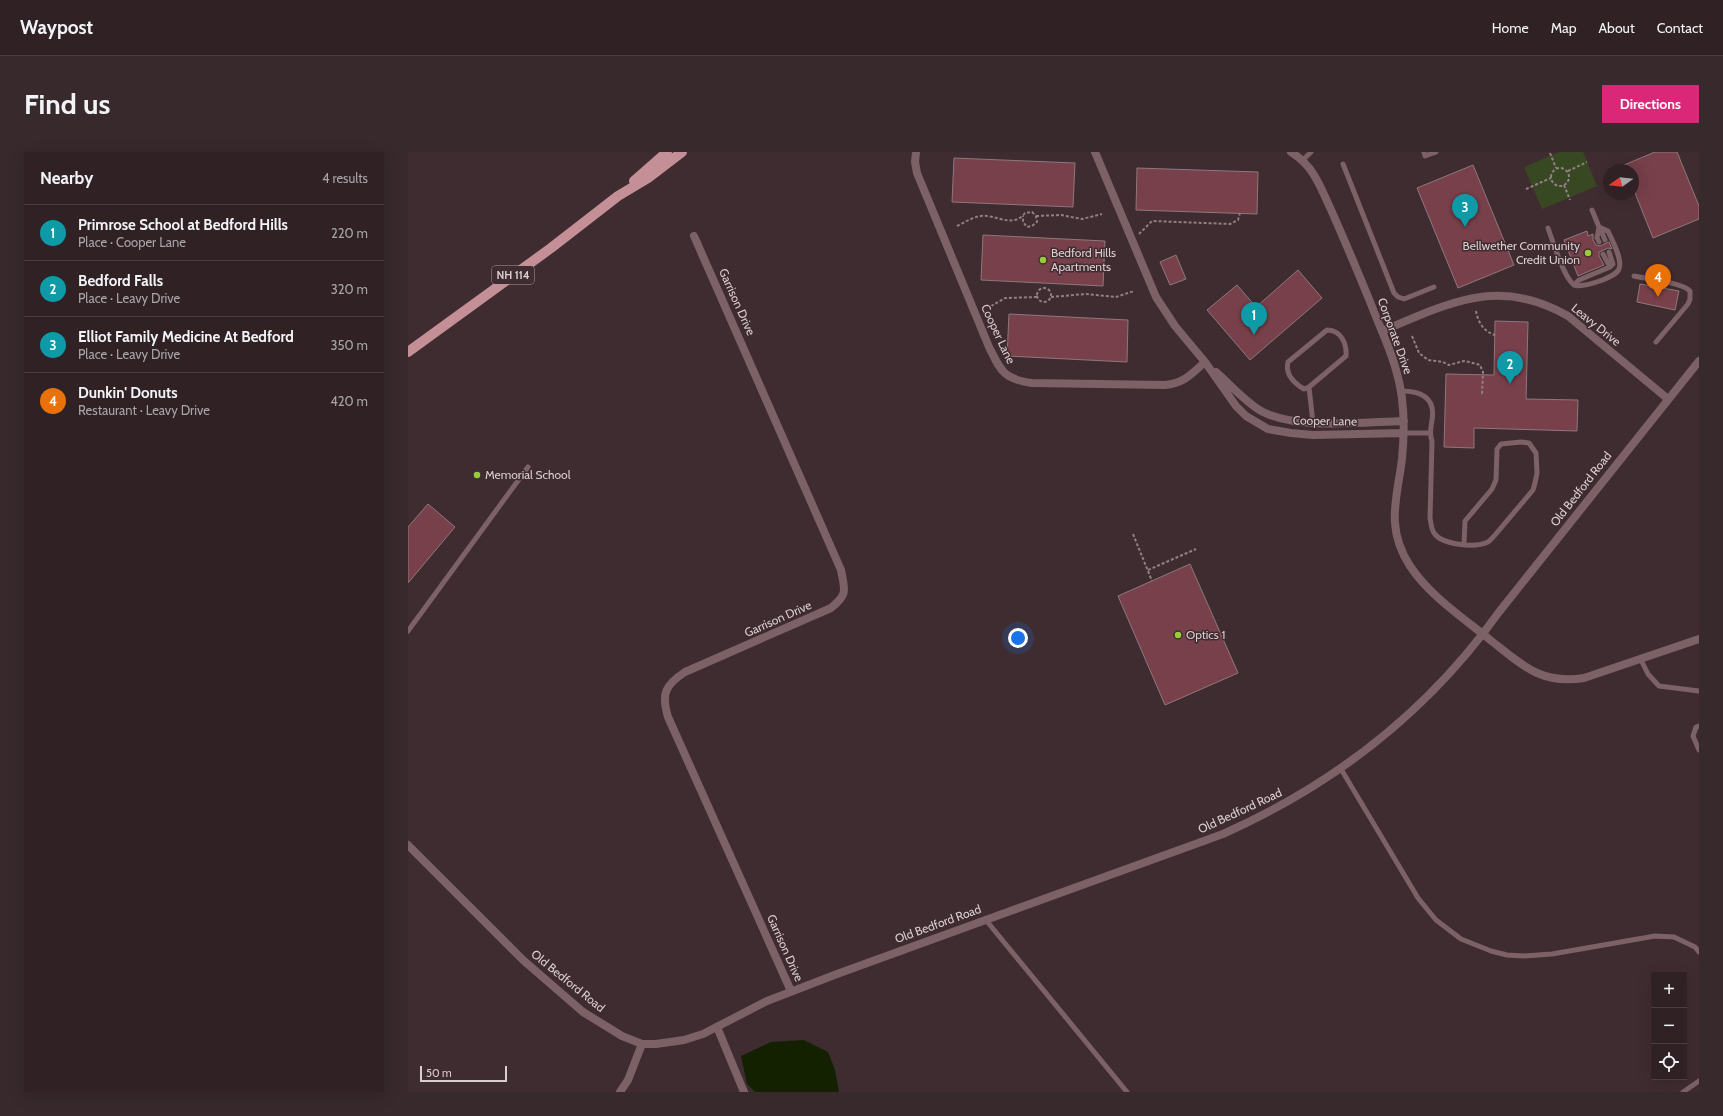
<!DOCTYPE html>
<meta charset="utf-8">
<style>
:root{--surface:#2f2124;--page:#37292c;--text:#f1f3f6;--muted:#a7a3a6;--line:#4a3e41;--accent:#db2777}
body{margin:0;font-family:Cabin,sans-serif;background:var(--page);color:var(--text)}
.controls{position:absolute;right:12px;bottom:12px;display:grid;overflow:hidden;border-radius:0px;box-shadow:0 4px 16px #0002}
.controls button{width:36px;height:36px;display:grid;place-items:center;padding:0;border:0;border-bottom:1px solid var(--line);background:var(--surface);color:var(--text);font:20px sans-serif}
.compass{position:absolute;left:1195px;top:12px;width:36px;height:36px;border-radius:50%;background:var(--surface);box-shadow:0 4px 16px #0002;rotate:255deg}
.scale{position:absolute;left:12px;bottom:10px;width:87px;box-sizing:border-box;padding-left:4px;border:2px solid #dacdcf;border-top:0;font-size:11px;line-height:14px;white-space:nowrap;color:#dacdcf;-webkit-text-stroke:3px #3f2c30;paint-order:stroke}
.you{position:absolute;left:610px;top:486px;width:14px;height:14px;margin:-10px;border:3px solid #fff;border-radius:50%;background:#1a73e8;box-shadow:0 0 0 6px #1a73e833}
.badge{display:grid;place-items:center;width:26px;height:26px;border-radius:50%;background:var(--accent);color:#fff;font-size:13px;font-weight:700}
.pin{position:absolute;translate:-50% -33px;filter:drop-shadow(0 1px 2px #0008)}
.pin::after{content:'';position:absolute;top:21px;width:14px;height:12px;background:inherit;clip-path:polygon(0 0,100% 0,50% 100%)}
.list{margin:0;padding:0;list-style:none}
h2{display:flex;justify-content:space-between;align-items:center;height:52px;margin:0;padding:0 16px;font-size:17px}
h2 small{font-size:13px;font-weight:400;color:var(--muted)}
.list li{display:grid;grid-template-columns:26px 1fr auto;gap:12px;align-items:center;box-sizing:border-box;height:56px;padding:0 16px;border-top:1px solid var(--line)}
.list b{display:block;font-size:15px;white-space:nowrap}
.list p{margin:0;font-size:13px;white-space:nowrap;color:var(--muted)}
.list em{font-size:13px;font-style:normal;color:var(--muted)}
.icon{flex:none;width:22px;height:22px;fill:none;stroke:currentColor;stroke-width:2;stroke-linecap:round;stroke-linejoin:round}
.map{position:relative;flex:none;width:1291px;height:940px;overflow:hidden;border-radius:0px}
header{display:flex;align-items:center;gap:24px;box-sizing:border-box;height:56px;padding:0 20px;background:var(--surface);border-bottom:1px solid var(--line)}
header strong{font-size:19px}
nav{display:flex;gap:22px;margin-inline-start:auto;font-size:14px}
.intro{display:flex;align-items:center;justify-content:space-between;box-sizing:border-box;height:96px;padding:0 24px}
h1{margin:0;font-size:28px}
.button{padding:10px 18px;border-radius:0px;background:var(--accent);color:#fff;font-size:14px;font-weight:700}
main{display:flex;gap:24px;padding:0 24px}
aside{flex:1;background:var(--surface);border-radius:0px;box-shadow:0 4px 16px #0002}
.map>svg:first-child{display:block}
.green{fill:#384823}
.water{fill:#132100}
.building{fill:#78404b;stroke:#8e787c}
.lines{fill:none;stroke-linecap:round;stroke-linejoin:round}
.path{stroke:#908083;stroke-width:2;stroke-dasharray:3 2;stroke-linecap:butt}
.service{stroke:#7c6166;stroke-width:5}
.minor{stroke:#7c6166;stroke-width:8}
.tertiary{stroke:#7c6166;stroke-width:8}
.primary{stroke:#c58f98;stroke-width:10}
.poi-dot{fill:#96cc3a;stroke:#3f2c30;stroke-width:1.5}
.labels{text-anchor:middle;stroke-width:3;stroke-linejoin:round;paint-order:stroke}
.shield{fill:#3f2c30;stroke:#ac9d9f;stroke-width:1}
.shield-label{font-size:11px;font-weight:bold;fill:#dacdcf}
.poi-label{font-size:12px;fill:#dacdcf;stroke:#3f2c30;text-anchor:start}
.street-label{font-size:12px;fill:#dacdcf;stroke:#3f2c30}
</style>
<header>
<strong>Waypost</strong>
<nav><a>Home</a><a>Map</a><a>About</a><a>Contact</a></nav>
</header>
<div class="intro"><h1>Find us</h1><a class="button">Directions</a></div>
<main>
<aside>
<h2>Nearby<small>4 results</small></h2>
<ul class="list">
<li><span class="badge" style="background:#0f9aa8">1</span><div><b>Primrose School at Bedford Hills</b><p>Place · Cooper Lane</p></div><em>220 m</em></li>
<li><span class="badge" style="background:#0f9aa8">2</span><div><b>Bedford Falls</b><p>Place · Leavy Drive</p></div><em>320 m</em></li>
<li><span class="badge" style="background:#0f9aa8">3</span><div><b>Elliot Family Medicine At Bedford</b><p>Place · Leavy Drive</p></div><em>350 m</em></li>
<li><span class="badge" style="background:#e8710a">4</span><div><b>Dunkin' Donuts</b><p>Restaurant · Leavy Drive</p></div><em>420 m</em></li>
</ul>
</aside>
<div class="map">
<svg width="1291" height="940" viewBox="0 0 1291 940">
<rect width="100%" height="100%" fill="#3f2c30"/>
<path class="green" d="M1151 0H1175L1189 34 1134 57 1116 15Z"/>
<path class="water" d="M396 888 420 900 427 918 431 940H347L339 932 333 904 363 890Z"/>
<path class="building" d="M1247 0H1269L1291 54V67L1245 86 1225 36V18H1204Z
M546 6 667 11 665 55 544 50Z
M1065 13 1106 113 1050 136 1009 36Z
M729 16 850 20 849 62 728 58Z
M1179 79 1180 84 1185 82V88L1188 93 1192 94 1201 90 1204 97 1200 96 1191 100V104L1196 113 1170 124 1156 88Z
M575 83 697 89 695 134 573 128Z
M768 103 778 127 762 133 752 110Z
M890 118 914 146 842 208 799 158 829 133 848 155Z
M1232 132 1271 139 1267 158 1229 150Z
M601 162 720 168 719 210 599 204Z
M1087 169 1120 170 1118 247 1170 248 1169 279 1066 276V296L1036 295 1038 222 1086 223Z
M20 352 47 375 0 431V375Z
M782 412 830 521 757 553 710 444Z"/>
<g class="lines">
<path class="path" d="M1142 1 1148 16
M1143 25a9 9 0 1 1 18 0a9 9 0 1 1-18 0Z
M1160 19 1179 10
M1156 33 1162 48
M1118 37 1143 26
M628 64 653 63 674 67 694 62
M549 74C557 70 565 65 573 64 587 62 605 77 617 61L624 60 628 64 629 70 624 74 619 75 615 70V64
M731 82 744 69 822 72 830 68 832 61
M629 143a7 7 0 1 1 14 0a7 7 0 1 1-14 0Z
M643 145 678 142 708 145 726 139
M583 154 597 146 629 145
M1068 159C1070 170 1076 180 1087 183
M1004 184 1011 201 1020 208 1035 210 1041 213 1056 209 1061 210 1072 213 1075 220 1074 242
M725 382 744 429
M740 418 788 397"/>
<path class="service" d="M1016 0 1017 4 1028 0
M895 8 903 0
M935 12 986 141 990 145 996 147 1026 135
M1140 76C1145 90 1155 123 1165 132 1172 138 1208 125 1211 117 1215 108 1204 88 1200 79L1191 75 1184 58
M1192 76 1197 88
M1191 90 1189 86 1191 75
M1195 102 1202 115
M1226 124C1239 127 1273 130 1282 139V147L1280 152 1248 190
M1166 133 1171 128 1202 115 1205 112 1201 100
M919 178C933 178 939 192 938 204L901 235 896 237C886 231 877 222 880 210Z
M901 235 905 271
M993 239C1012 239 1028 245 1024 268 1023 277 1021 281 1024 289L1022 366C1023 371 1023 376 1026 381 1034 393 1067 396 1080 390 1083 388 1085 385 1087 383L1125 338 1127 331 1129 321 1128 301 1121 291 1113 290 1093 292 1089 297 1088 328 1084 337 1057 369 1056 392
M996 281H1021
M0 479 120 315
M1233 508 1240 522 1251 534 1291 539
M1291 574 1288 575 1285 584 1291 598
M933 617 1010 746 1028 768 1053 787 1083 799 1099 803 1116 804 1144 802 1247 784 1266 785 1287 795 1291 800
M577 767 719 940
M1275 940 1291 929"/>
<path class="minor" d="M508 0 507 10 509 21 581 195C593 219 595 227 624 231L757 233C777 231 783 222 797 210
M687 0 748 145 767 174 797 210 828 254 838 264 860 277 883 281 905 283 996 281
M883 0C899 10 905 20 913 36 931 74 947 113 963 152 971 174 982 195 988 218 997 247 997 277 994 307 989 347 977 375 1002 414 1021 443 1054 465 1081 487 1113 512 1132 533 1176 526L1291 487
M286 84 433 418C437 439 440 442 423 456L277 520C257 533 253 542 260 565L383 839
M974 179C1042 151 1090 124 1160 164L1260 247
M808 220C823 233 838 251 855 260 891 278 955 270 996 269
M309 875 336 940
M212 940 220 928 234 892"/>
<path class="tertiary" d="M0 693 115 808 175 860 214 884 234 892H248L276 888 295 882 359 849 429 822 815 682C927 632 1019 561 1091 460L1291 209"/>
<path class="primary" d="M226 29 259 0
M0 200 143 96 210 44 240 26 274 0"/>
</g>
<g class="poi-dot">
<circle cx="1180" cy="101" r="4"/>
<circle cx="635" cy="108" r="4"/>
<circle cx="69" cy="323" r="4"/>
<circle cx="770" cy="483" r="4"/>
</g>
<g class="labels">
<rect class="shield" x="84" y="114" width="42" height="18" rx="3"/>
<g class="shield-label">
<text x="105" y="127">NH 114</text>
</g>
<g class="poi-label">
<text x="1172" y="98" text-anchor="end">Bellwether Community<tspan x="1172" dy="14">Credit Union</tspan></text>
<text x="643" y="105">Bedford Hills<tspan x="643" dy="14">Apartments</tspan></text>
<text x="77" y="327">Memorial School</text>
<text x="778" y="487">Optics 1</text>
</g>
<g class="street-label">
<text transform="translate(329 150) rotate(66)" y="4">Garrison Drive</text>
<text transform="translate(1188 173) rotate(39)" y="4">Leavy Drive</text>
<text transform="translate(590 182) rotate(65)" y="4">Cooper Lane</text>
<text transform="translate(987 184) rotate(70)" y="4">Corporate Drive</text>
<text transform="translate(917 269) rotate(1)" y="4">Cooper Lane</text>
<text transform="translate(1173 337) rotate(-52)" y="4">Old Bedford Road</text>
<text transform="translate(370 467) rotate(-24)" y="4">Garrison Drive</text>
<text transform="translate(832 659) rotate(-25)" y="4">Old Bedford Road</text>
<text transform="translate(530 772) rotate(-20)" y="4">Old Bedford Road</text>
<text transform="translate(377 796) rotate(66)" y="4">Garrison Drive</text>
<text transform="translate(160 829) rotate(39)" y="4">Old Bedford Road</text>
</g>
</g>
</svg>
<div class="controls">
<button>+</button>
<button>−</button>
<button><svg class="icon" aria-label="locate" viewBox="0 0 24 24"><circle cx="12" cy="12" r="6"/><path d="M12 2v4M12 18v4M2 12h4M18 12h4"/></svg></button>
</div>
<svg class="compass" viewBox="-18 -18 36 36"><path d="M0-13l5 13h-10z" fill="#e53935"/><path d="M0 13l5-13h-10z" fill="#a7a3a6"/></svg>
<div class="scale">50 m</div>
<div class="you"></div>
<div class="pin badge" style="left:846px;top:183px;background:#0f9aa8">1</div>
<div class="pin badge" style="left:1102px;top:232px;background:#0f9aa8">2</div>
<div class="pin badge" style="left:1057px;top:75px;background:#0f9aa8">3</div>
<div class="pin badge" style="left:1250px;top:145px;background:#e8710a">4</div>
</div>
</main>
